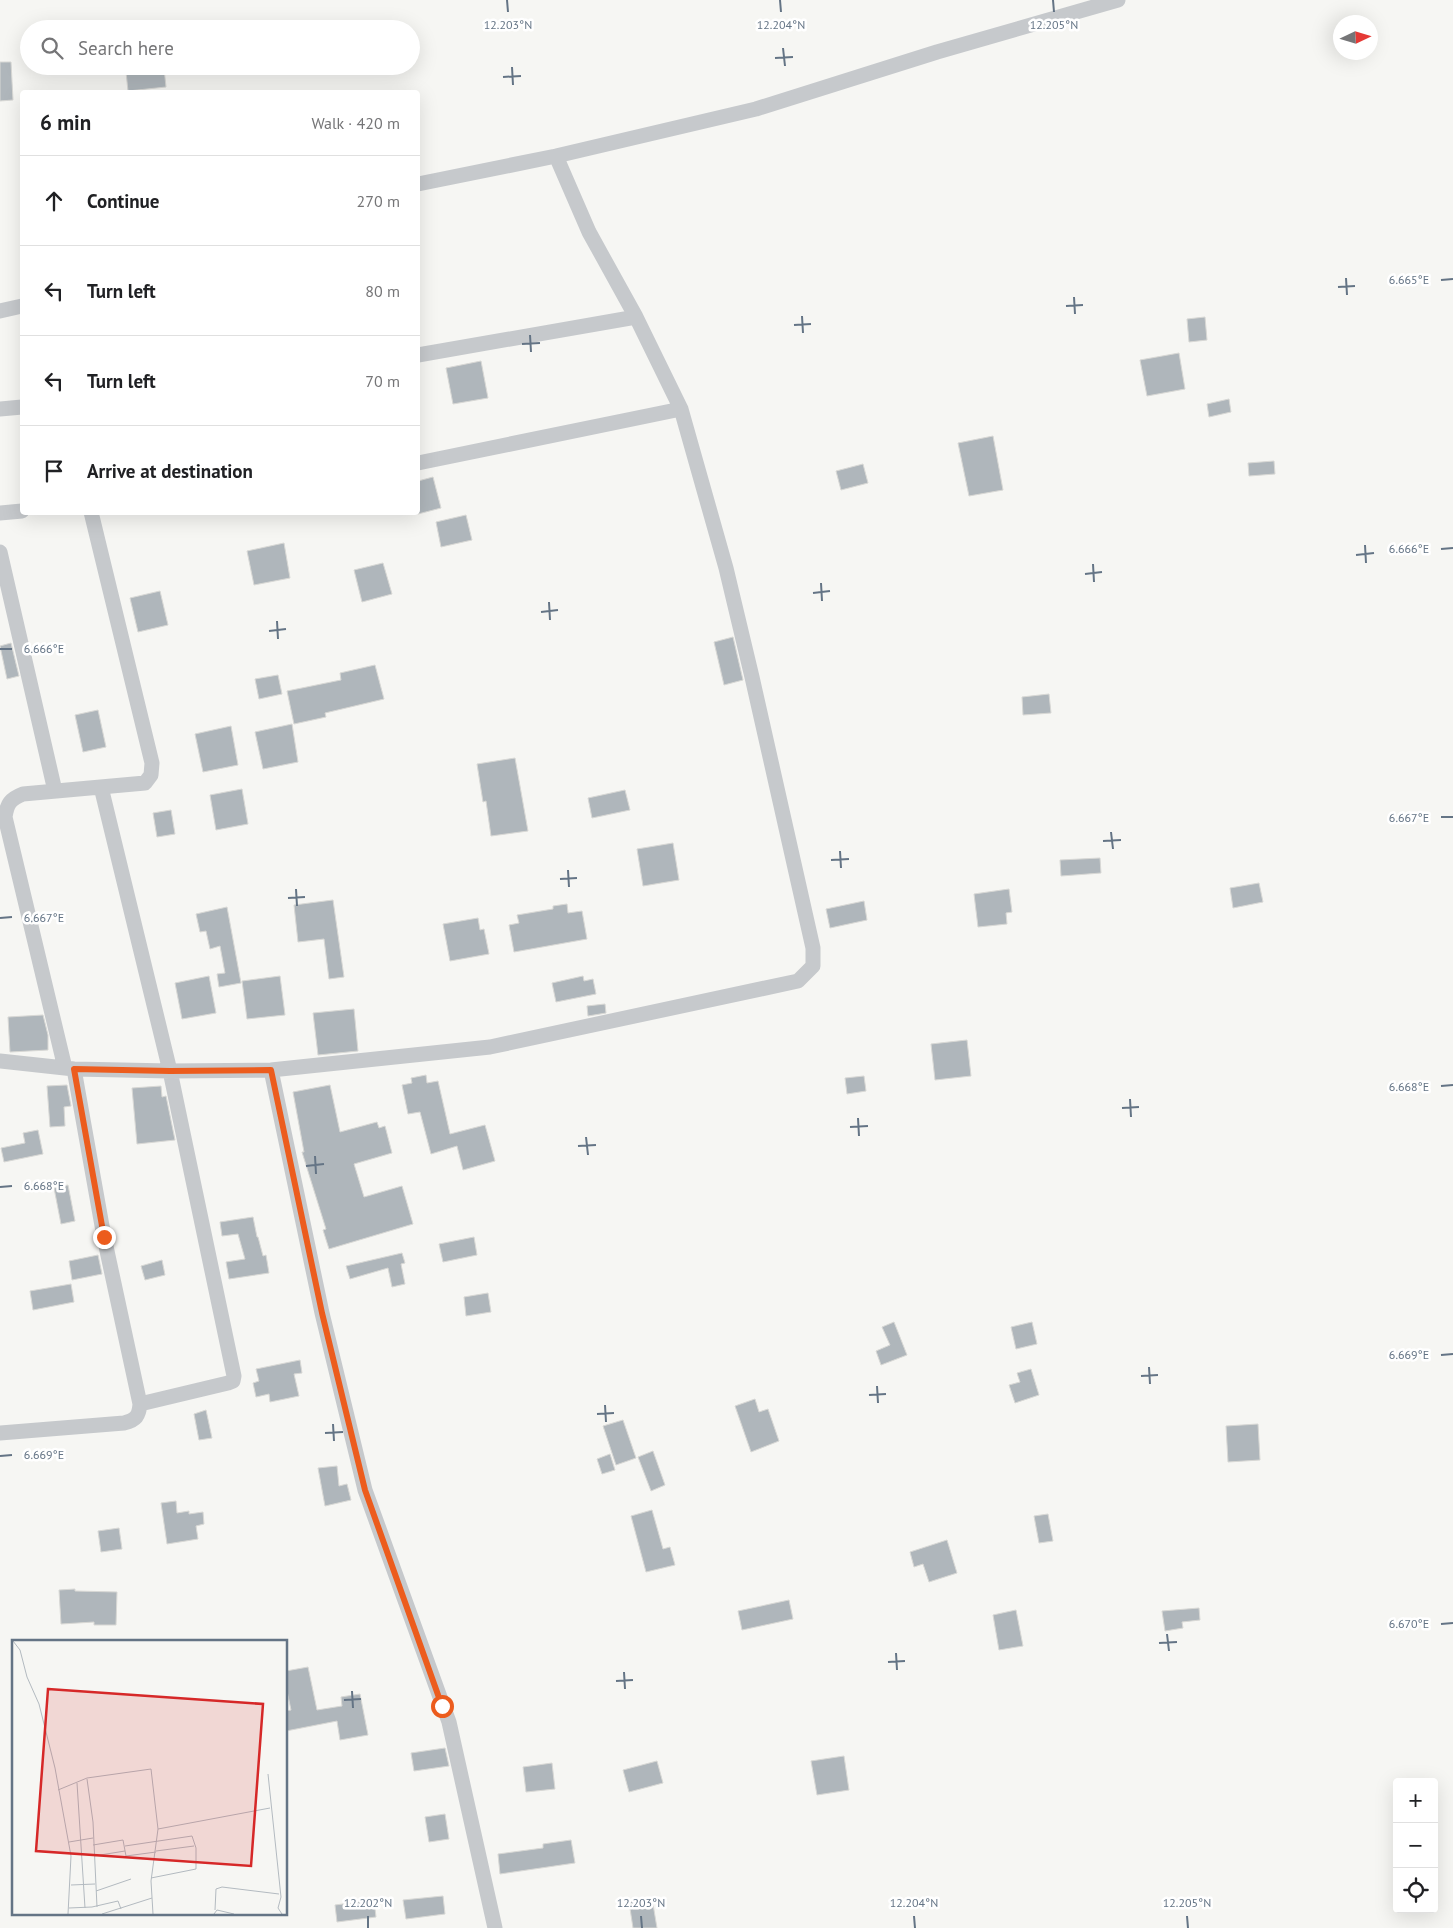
<!DOCTYPE html>
<meta charset="utf-8">
<style>
:root{--surface:#fff;--page:#f2f2f2;--text:#202124;--muted:#757577;--line:#e0e0e0}
body{margin:0;font-family:"PT Sans",sans-serif;background:var(--page);color:var(--text)}
.controls{position:absolute;right:15px;bottom:15px;display:grid;overflow:hidden;border-radius:5px;box-shadow:0 5px 20px #0002}
.controls button{width:45px;height:45px;display:grid;place-items:center;padding:0;border:0;border-bottom:1px solid var(--line);background:var(--surface);color:var(--text);font:25px sans-serif}
.compass{position:absolute;left:1333px;top:15px;width:45px;height:45px;border-radius:50%;background:var(--surface);box-shadow:0 5px 20px #0002;rotate:86deg}
.stop{position:absolute;width:15px;height:15px;margin:-11px;border:4px solid #ec5c1d;border-radius:50%;background:#fff}
.stop.end{background:#ec5c1d;border-color:#fff;box-shadow:0 1px 5px #0008}
.list{margin:0;padding:0;list-style:none}
h2{display:flex;justify-content:space-between;align-items:center;height:65px;margin:0;padding:0 20px;font-size:21px}
h2 small{font-size:16px;font-weight:400;color:var(--muted)}
.list li{display:grid;grid-template-columns:32px 1fr auto;gap:15px;align-items:center;box-sizing:border-box;height:90px;padding:0 20px;border-top:1px solid var(--line)}
.list b{display:block;font-size:19px;white-space:nowrap}
.list em{font-size:16px;font-style:normal;color:var(--muted)}
.icon{flex:none;width:28px;height:28px;fill:none;stroke:currentColor;stroke-width:2;stroke-linecap:round;stroke-linejoin:round}
.map{position:relative;flex:none;width:1453px;height:1928px;overflow:hidden}
.search{position:absolute;background:var(--surface);box-shadow:0 5px 20px #0002;left:20px;top:20px;width:400px;height:55px;display:flex;align-items:center;gap:12px;box-sizing:border-box;padding:0 18px;border-radius:28px;color:var(--muted);font-size:19px}
.panel{position:absolute;background:var(--surface);box-shadow:0 5px 20px #0002;left:20px;top:90px;width:400px;height:425px;border-radius:5px}
.map>svg:first-child{display:block}
.building{fill:#afb6bb;stroke:#d8d8d5}
.lines{fill:none;stroke-linecap:round;stroke-linejoin:round}
.street{stroke:#c6c9cc;stroke-width:15}
.route{stroke:#ec5c1d;stroke-width:6}
.ticks{fill:none;stroke:#647485;stroke-width:2}
.inset-road{fill:none;stroke:#b3bac0;stroke-width:1}
.view{fill:#d62828;fill-opacity:0.15;stroke:#d62828;stroke-width:2.5}
.inset-edge{fill:none;stroke:#647485;stroke-width:2.5}
.ticks-label{font-size:12px;text-anchor:middle;fill:#647485;stroke:#fff;stroke-width:5;stroke-linejoin:round;paint-order:stroke}
</style>
<div class="map">
<svg width="1453" height="1928" viewBox="0 0 1453 1928">
<rect width="100%" height="100%" fill="#f6f6f3"/>
<path class="building" d="M0 62H11L13 100 0 101Z
M164 68 166 87 128 91 126 72Z
M1205 317 1207 340 1189 342 1187 319Z
M1179 353 1185 389 1147 396 1140 360Z
M481 361 488 398 453 404 446 368Z
M1229 399 1231 412 1209 417 1207 404Z
M993 436 1003 490 969 496 958 443Z
M1274 461 1275 474 1249 476 1248 463Z
M863 464 868 483 841 490 836 471Z
M433 477 441 508 418 514V481Z
M466 515 472 540 441 547 436 522Z
M284 543 290 578 254 585 247 551Z
M383 563 392 594 362 602 354 570Z
M160 591 168 625 138 632 130 598Z
M733 637 743 680 724 685 714 642Z
M11 643 19 676 7 679 0 646Z
M375 665 384 699 325 713 326 717 294 724 287 691 341 680 340 673Z
M278 675 282 694 259 699 255 679Z
M1049 694 1051 713 1023 715 1022 697Z
M98 710 106 747 83 752 75 715Z
M292 724 298 762 263 769 255 732Z
M231 726 238 765 203 772 195 734Z
M515 758 528 831 491 836 486 801 483 802 477 764Z
M242 789 248 824 216 830 210 795Z
M625 790 630 810 592 818 588 798Z
M171 810 175 834 157 837 153 813Z
M673 843 679 880 643 886 637 849Z
M1100 858 1101 873 1061 876 1060 860Z
M1259 883 1263 902 1233 908 1230 888Z
M1009 889 1012 912 1006 913 1007 924 978 927 974 894Z
M333 900 344 977 329 979 324 939 298 942 294 905Z
M864 901 867 920 830 928 826 909Z
M567 904 568 913 582 911 587 939 514 952 509 925 519 923 517 915 553 909V906Z
M227 907 241 983 219 987 217 974 225 973 220 946 210 949 206 931 200 932 196 914Z
M478 918 480 930 484 929 489 954 450 961 443 924Z
M209 976 216 1013 182 1019 175 983Z
M280 976 285 1015 247 1019 242 981Z
M583 976 584 981 593 979 596 994 556 1002 552 983Z
M605 1004 606 1013 588 1016 587 1006Z
M354 1009 358 1051 318 1055 313 1013Z
M43 1015 48 1035V1050L10 1052 8 1017Z
M967 1040 971 1076 935 1080 931 1044Z
M426 1075 427 1083 438 1081 450 1134 485 1125 495 1161 463 1170 457 1146 431 1154 420 1112 408 1114 402 1085 412 1083 411 1078Z
M864 1076 866 1091 847 1094 845 1078Z
M67 1085 71 1106 64 1107 65 1126 50 1127 47 1086Z
M330 1085 340 1132 377 1122 379 1128 385 1126 392 1153 354 1164 364 1197 402 1186 413 1224 329 1249 323 1230 326 1229 302 1152H304L293 1092Z
M161 1086 162 1097 166 1096 175 1140 137 1144 132 1088Z
M38 1130 43 1154 4 1162 1 1148 25 1143 23 1133Z
M68 1185 75 1221 61 1224 54 1188Z
M253 1217 257 1237H258L263 1256 266 1255 269 1273 229 1279 226 1262 245 1259 238 1234 222 1236 220 1222Z
M474 1237 477 1255 443 1262 439 1244Z
M402 1253 405 1263 401 1264 405 1284 392 1287 388 1268 350 1279 346 1266Z
M98 1255 102 1274 72 1280 69 1261Z
M162 1260 165 1275 145 1280 141 1266Z
M71 1284 74 1302 33 1310 30 1291Z
M488 1293 491 1312 466 1316 464 1297Z
M894 1322 907 1355 881 1365 876 1351 890 1345 882 1327Z
M1032 1322 1037 1344 1016 1349 1011 1327Z
M300 1360 302 1373 294 1374 299 1396 270 1402 269 1394 256 1397 253 1383 259 1381 256 1369Z
M1031 1369 1039 1395 1015 1403 1009 1385 1020 1382 1017 1373Z
M755 1399 759 1412 768 1409 779 1441 751 1452 735 1406Z
M206 1410 212 1438 199 1440 194 1414Z
M623 1420 636 1458 616 1465 603 1426Z
M1258 1424 1260 1460 1228 1462 1226 1426Z
M653 1451 665 1485 651 1491 638 1457Z
M610 1454 615 1470 602 1474 597 1459Z
M337 1466 339 1486 347 1484 351 1500 325 1506 318 1468Z
M176 1501 177 1513 189 1511V1514L203 1512 204 1524 196 1526 198 1539 167 1544 161 1503Z
M652 1510 663 1549 670 1547 675 1565 646 1572 631 1516Z
M1048 1514 1053 1541 1039 1543 1034 1516Z
M119 1528 122 1549 101 1552 98 1531Z
M947 1540 957 1573 929 1582 923 1564 914 1567 910 1552Z
M75 1589V1591L117 1592 116 1625H94V1622L61 1624 59 1590Z
M789 1600 793 1619 742 1630 738 1611Z
M1199 1608 1200 1620 1182 1622 1183 1628 1165 1631 1162 1611Z
M1016 1610 1023 1646 999 1650 993 1615Z
M308 1667 317 1710 342 1706 341 1697 360 1694 368 1735 340 1740 337 1721 286 1731V1711L291 1710 286 1686V1671Z
M445 1748 449 1766 414 1771 411 1753Z
M844 1756 849 1790 817 1795 811 1761Z
M657 1761 663 1783 629 1792 623 1770Z
M552 1763 555 1789 526 1792 523 1767Z
M445 1814 449 1839 429 1842 425 1817Z
M571 1840 575 1863 500 1874 498 1854 543 1848V1844Z
M443 1896 445 1914 406 1919 403 1900Z
M652 1898 657 1928H633L629 1902Z
M374 1900 376 1917 337 1922 335 1905Z"/>
<g class="lines">
<path class="street" d="M418 184 556 156 756 109 937 52 1118 0
M0 311 22 306
M418 355 636 317
M0 409 22 407
M418 463 681 409
M0 513 22 511
M0 552 55 791
M101 787 170 1071 234 1376 233 1381 228 1383 140 1404
M0 1061 74 1069 170 1071 271 1070 490 1047 798 981 813 966V948L752 677 726 568 681 409 636 317 589 232 556 156
M65 1068 5 817C7 804 10 799 23 794L145 783 151 775 152 763 91 512
M271 1070 322 1313 365 1490 449 1722 495 1928
M0 1433 124 1423C136 1420 139 1416 140 1404L104 1237 74 1069"/>
</g>
<g class="lines">
<path class="route" d="M104 1237 74 1069 170 1071 271 1070 322 1313 365 1490 442 1706"/>
</g>
<path class="ticks" d="M507 0 508 12M780 0 781 12M1053 0 1054 12M783 48 785 66M775 58 793 57M512 67 513 85M503 77 521 76M1346 278 1347 295M1441 280 1453 279M1338 287 1355 286M1074 297 1075 314M1066 306 1083 305M802 316 803 333M794 325 811 324M530 335 531 352M522 344 540 343M1365 545 1366 563M1441 549 1453 548M1356 555 1374 553M1093 564 1094 582M1085 574 1102 572M821 583 822 601M813 593 830 591M549 602 550 620M541 612 558 610M277 621 278 639M269 631 286 629M0 649H12M1441 817H1453M1111 832 1113 849M1103 841 1121 840M840 851 841 868M831 860 849 859M568 870 569 887M560 879 577 878M296 889 297 906M288 898 305 897M0 918 12 917M1441 1086 1453 1085M1130 1099 1131 1117M1122 1108 1139 1107M858 1118 859 1136M850 1127 868 1126M586 1137 588 1155M578 1146 596 1145M315 1156 316 1174M306 1166 324 1164M0 1187 12 1186M1441 1355 1453 1354M1149 1367 1150 1384M1141 1376 1158 1375M877 1386 878 1403M869 1395 886 1394M605 1405 606 1422M597 1414 614 1413M333 1424 334 1441M325 1433 343 1432M0 1456 12 1455M1441 1624 1453 1623M1167 1634 1169 1651M1159 1643 1177 1642M896 1653 897 1670M888 1662 905 1661M624 1672 625 1689M616 1681 633 1680M352 1691 353 1708M344 1700 361 1699M368 1916V1928M641 1916 642 1928M914 1916 915 1928M1187 1916 1188 1928"/>
<g transform="translate(12 1640)">
<rect width="275" height="275" fill="#f6f6f3"/>
<path class="inset-road" d="M1 1 8 10 15 37 27 64 43 128 59 216 56 274M256 134 269 257 266 268 270 274M75 139 81 182 85 267M65 143 73 268M46 150 75 138 139 129 146 189 139 241 141 274M146 189 258 168M57 202 81 198M81 205 111 200 114 216 144 212M113 206 180 196 184 208V229L139 238M144 211 182 206M82 216 113 211M59 245 83 244M84 251 119 239M57 268 80 267 106 261 109 269M203 270 204 249 210 247 267 254M90 274 140 258M202 274 205 270 222 274"/>
<path class="view" d="M36 49 251 64 239 226 24 211Z"/>
<rect width="275" height="275" class="inset-edge"/>
</g>
<g class="ticks-label">
<text x="508" y="29">12.203°N</text>
<text x="781" y="29">12.204°N</text>
<text x="1054" y="29">12.205°N</text>
<text x="1409" y="284">6.665°E</text>
<text x="1409" y="553">6.666°E</text>
<text x="44" y="653">6.666°E</text>
<text x="1409" y="822">6.667°E</text>
<text x="44" y="922">6.667°E</text>
<text x="1409" y="1091">6.668°E</text>
<text x="44" y="1190">6.668°E</text>
<text x="1409" y="1359">6.669°E</text>
<text x="44" y="1459">6.669°E</text>
<text x="1409" y="1628">6.670°E</text>
<text x="368" y="1907">12.202°N</text>
<text x="641" y="1907">12.203°N</text>
<text x="914" y="1907">12.204°N</text>
<text x="1187" y="1907">12.205°N</text>
</g>
</svg>
<div class="controls">
<button>+</button>
<button>−</button>
<button><svg class="icon" aria-label="locate" viewBox="0 0 24 24"><circle cx="12" cy="12" r="6"/><path d="M12 2v4M12 18v4M2 12h4M18 12h4"/></svg></button>
</div>
<svg class="compass" viewBox="-18 -18 36 36"><path d="M0-13l5 13h-10z" fill="#e53935"/><path d="M0 13l5-13h-10z" fill="#757577"/></svg>
<div class="stop" style="left:442px;top:1706px"></div>
<div class="stop end" style="left:104px;top:1237px"></div>
<div class="search"><svg class="icon" aria-label="search" viewBox="0 0 24 24"><circle cx="10" cy="10" r="6"/><path d="M15 15l6 6"/></svg>Search here</div>
<section class="panel">
<h2>6 min<small>Walk · 420 m</small></h2>
<ul class="list">
<li><svg class="icon" aria-label="ahead" viewBox="0 0 24 24"><path d="M12 20V5M6 11l6-6 6 6"/></svg><div><b>Continue</b></div><em>270 m</em></li>
<li><svg class="icon" aria-label="left" viewBox="0 0 24 24"><path d="M17 20v-9H6M10 6l-5 5 5 5"/></svg><div><b>Turn left</b></div><em>80 m</em></li>
<li><svg class="icon" aria-label="left" viewBox="0 0 24 24"><path d="M17 20v-9H6M10 6l-5 5 5 5"/></svg><div><b>Turn left</b></div><em>70 m</em></li>
<li><svg class="icon" aria-label="arrive" viewBox="0 0 24 24"><path d="M6 21V4h12l-3 4 3 4H6"/></svg><div><b>Arrive at destination</b></div></li>
</ul>
</section>
</div>
